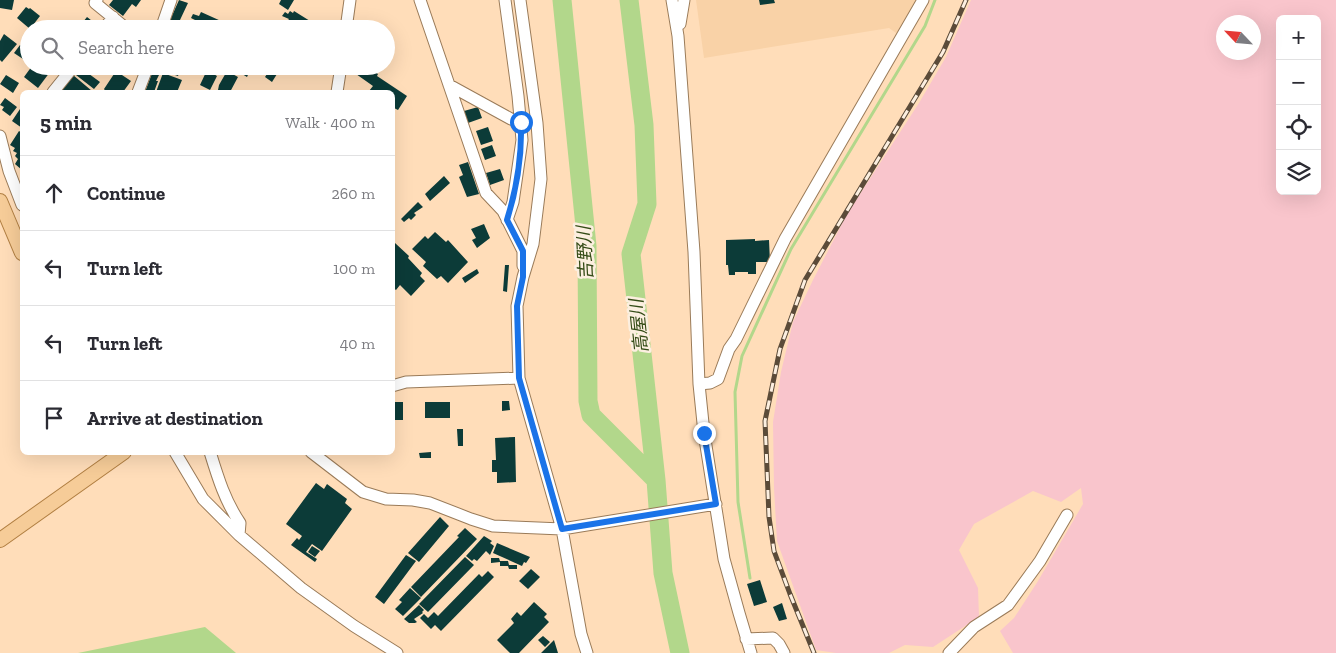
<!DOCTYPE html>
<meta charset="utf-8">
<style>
:root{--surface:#fff;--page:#f7f7f7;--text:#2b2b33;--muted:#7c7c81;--line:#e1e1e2}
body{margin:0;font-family:"Zilla Slab","Noto Sans JP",serif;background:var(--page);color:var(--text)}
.controls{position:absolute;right:15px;top:15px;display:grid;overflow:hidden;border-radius:8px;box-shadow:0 5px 20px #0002}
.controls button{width:45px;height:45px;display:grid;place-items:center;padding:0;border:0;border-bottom:1px solid var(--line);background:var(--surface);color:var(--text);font:25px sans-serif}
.compass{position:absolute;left:1216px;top:15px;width:45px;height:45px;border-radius:50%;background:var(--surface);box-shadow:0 5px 20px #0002;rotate:296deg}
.stop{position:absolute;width:15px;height:15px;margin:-11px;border:4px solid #1a73e8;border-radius:50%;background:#fff}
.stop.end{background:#1a73e8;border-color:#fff;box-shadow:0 1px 5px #0008}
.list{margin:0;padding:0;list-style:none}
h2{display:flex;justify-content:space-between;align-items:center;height:65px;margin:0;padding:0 20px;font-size:21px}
h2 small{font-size:16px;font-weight:400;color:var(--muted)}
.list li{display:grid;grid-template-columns:32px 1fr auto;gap:15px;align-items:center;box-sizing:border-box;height:75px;padding:0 20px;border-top:1px solid var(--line)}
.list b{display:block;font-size:19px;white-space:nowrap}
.list em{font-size:16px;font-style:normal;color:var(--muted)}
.icon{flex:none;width:28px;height:28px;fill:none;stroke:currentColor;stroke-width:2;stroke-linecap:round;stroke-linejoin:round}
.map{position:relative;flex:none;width:1336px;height:653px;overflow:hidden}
.search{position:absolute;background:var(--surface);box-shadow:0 5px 20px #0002;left:20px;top:20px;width:375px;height:55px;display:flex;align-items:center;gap:12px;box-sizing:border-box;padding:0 18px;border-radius:28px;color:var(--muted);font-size:19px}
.panel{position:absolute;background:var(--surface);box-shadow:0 5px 20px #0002;left:20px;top:90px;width:375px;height:365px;border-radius:8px}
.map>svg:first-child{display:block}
.built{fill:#f9d2a7}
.green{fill:#f9c5cc;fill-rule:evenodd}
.water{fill:#b2d78b}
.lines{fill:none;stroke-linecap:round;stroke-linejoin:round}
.stream{stroke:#b2d78b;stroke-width:3}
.river{stroke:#b2d78b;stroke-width:19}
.building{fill:#0c3b38}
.minor-casing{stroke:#9a7b59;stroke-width:13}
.major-casing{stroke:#b17f42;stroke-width:16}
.minor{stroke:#fff;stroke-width:11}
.major{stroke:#f6cc98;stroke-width:14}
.rail-casing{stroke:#5b4b39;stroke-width:5}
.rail{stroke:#fcefe0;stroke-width:3;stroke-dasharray:9;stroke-linecap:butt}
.route{stroke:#1a73e8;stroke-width:6}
.labels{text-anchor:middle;stroke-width:5;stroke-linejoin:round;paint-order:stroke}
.water-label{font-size:18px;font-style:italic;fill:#354c17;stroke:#fcefe0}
</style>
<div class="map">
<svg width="1336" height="653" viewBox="0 0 1336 653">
<rect width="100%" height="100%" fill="#ffddb9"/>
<path class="built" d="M696 0H919L899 35 889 28 704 58Z"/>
<path class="green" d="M971 0H1336V653H1013L1000 631 1014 618 1038 581 1083 504 1081 488 1061 502 1033 491 974 524 959 550 978 588 979 617 933 647 905 645 889 653H836L816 650 777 541 774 488 773 422 781 372 793 322 813 280 847 214 919 103 946 57ZM1280 19H1317V191H1280ZM1224 22H1254V52H1224Z"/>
<path class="water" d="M205 627 236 653H78Z"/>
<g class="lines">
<path class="stream" d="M750 578 738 502 735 392 742 356 791 249 925 26 935 0"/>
<path class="river" d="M562 0 587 246 588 401 591 415 656 480
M629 0 644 125 647 204 631 254 656 480 663 573 680 653"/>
</g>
<path class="building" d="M0 0H14L12 10 0 8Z
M113 0H141L136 7 132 4 123 16 109 5Z
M179 0 188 3 180 20 182 21 179 28 166 29Z
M281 0H294L288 10 279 4Z
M759 0H774L775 3 760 5Z
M26 7 29 9 30 8 40 16 30 29 17 18Z
M290 11 293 13 294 11 310 21 305 29H279L283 22 286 23 289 19 282 16 285 12 288 14Z
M201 12 221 21 217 29H193L197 21 191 18 193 14 199 16Z
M87 17 96 24 92 29 83 22Z
M70 20 82 29H64Z
M44 21 53 29H37Z
M4 34 17 44 2 62 0 60V41Z
M20 45 29 52 23 59 14 53Z
M32 66H44L54 73 53 74 50 72 38 88 24 77Z
M84 66H101L95 75Z
M164 66H182L178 76 163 71Z
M235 66H252L247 77 234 69Z
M272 66H282L272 82 265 77Z
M362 66H365L373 72 374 71 378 74 377 76 407 96 398 110 392 107V92H372L369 91 373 86 356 74Z
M81 68 100 82 94 89 76 75Z
M154 68 157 69 156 74 159 75 156 81H158L154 92H145Z
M207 70 217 76 210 90 200 85Z
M116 71 131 81 123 92H106L104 89Z
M227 71 238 77 230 92H223L218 90 219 85Z
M163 73 182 80 177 92H156Z
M6 75 19 83 13 93 0 84Z
M73 75 92 91 91 92H59Z
M5 98 17 107 10 116 2 110 4 107 0 105Z
M478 107 482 118 468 123 464 111Z
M20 109 22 111V128L12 121Z
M488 127 493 141 481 145 476 131Z
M19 131 22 133V170L15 164 18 159 15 156 17 153 13 151 15 148 10 145Z
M492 145 496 156 485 160 481 149Z
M468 162 479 194 467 197 459 177 463 175 459 165Z
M500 169 504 180 490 185 486 173Z
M444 176 450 183 430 201 425 194Z
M418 202 423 207 414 213 416 215 411 220 409 218 404 222 401 219Z
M484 224 490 238 477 248 472 240 476 238 471 229Z
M435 232 446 242 448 240 468 262 448 283 441 276 437 279 423 266 426 262 412 249 425 236 428 239Z
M755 239V241L769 240 770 262H756V274H748V272H735V275H729L728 265H726V240Z
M395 243 409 256 408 258 422 273 420 276 425 281 411 296 400 285 396 290 392 287V245Z
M505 265H509L507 292 503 291Z
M477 269 479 273 465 283 462 278Z
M502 401H509L510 410 502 411Z
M392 402H403V420H392Z
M425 402H450V418H425Z
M457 429H463V446H458Z
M515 437 516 482 497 483V472H492V460H496L495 438Z
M431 452V458H420L419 453Z
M316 483 324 489 327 484 347 499 345 503 352 509 322 551 312 544 306 552 317 559 315 562 291 545 297 538 299 540 302 536 286 524Z
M440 517 449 526 419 562 408 553Z
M465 528 477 539 421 597 411 587 459 537 457 536Z
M484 536 492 541 490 543 494 546 490 555 486 551 477 561 474 559 472 561 466 556Z
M497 543 530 557 526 563 524 562 522 566 493 553Z
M312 546 320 551 315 557 308 552Z
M406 555 416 561 384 604 375 597Z
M465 557 474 565 428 612 419 604Z
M491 558H499L500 561H508L509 565H517V569H509L508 566H500V562L491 563Z
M531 569 540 577 528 589 519 581Z
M488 571 494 577 441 631 435 625 431 629 420 618 424 614 428 618 434 612 438 616 479 574 482 577Z
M760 580 767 602 754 606 747 584Z
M410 588 421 598 403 616 395 609 402 602 399 600Z
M534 602 547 614 544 617 549 622 519 653H510L497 640 514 623 511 619 517 612 521 616Z
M782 603 787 619 779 621 773 607Z
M419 605 424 610 422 612 423 613 414 619 417 622 415 623H409L404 619Z
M543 636 550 642 545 647 538 640Z
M554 640 558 653H541Z"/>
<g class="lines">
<g class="minor-casing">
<path id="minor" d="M97 0 95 3 127 29
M420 0 486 193 503 211 523 251V266
M505 0 518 96 522 140 513 202 507 220
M520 0 537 123 541 179 533 244 523 277 517 306 519 378 562 529 581 634 587 653
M672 0 678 36 694 252 699 384 704 433 724 559 739 613 751 653
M680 24 684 0
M104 29 113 17
M161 29 171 0
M346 29 350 0
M449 85 511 119 521 122
M53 92 74 66
M138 92 148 66
M337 92 341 66
M0 136 9 171 22 205
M699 384 710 383 718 379 729 349 736 339 785 239 923 0
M392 386 406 382 519 378
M175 452 203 499 239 535 301 588 354 626 397 653
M210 452C218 478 225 501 240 523L239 535
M311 452 363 492 386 499 413 500 430 503 471 519 493 526 562 529 716 504
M746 639 773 638 779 644 784 653
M949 653 974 627 1008 605 1040 561 1067 515"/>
</g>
<g class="major-casing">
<path id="major" d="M0 201 22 253
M0 540 124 452"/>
</g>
<use href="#minor" class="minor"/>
<use href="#major" class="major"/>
<g class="rail-casing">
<path id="rail" d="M814 653 790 594 774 551 769 517 765 421 780 349 805 280 943 52 966 0"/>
</g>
<use href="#rail" class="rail"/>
</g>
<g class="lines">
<path class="route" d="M521 122C522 154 517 188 507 220L523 251V277L517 306 519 378 562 529 716 504 704 433"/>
</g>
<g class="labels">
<g class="water-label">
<text transform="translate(585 253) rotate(-93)" y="6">吉野川</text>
<text transform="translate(639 326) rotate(-96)" y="6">高屋川</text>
</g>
</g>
</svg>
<div class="controls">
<button>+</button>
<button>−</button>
<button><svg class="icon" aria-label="locate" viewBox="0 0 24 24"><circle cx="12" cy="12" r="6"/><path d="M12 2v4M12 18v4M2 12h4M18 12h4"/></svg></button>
<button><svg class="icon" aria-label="layers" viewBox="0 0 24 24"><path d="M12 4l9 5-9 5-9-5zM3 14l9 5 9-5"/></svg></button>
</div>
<svg class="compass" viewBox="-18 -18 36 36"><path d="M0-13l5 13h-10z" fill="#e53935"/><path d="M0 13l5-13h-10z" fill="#7c7c81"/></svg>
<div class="stop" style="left:521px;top:122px"></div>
<div class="stop end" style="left:704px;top:433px"></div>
<div class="search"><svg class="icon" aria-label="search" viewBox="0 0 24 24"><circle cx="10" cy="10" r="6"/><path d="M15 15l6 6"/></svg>Search here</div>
<section class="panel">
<h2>5 min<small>Walk · 400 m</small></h2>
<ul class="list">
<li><svg class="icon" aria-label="ahead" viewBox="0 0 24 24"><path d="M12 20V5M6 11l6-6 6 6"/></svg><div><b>Continue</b></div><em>260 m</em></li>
<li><svg class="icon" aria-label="left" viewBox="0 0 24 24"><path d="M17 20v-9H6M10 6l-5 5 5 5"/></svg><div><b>Turn left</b></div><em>100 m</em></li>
<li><svg class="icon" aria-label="left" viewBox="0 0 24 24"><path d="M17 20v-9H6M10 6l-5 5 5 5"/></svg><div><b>Turn left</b></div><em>40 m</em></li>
<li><svg class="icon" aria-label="arrive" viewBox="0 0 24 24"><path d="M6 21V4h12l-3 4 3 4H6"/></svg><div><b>Arrive at destination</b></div></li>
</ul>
</section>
</div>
